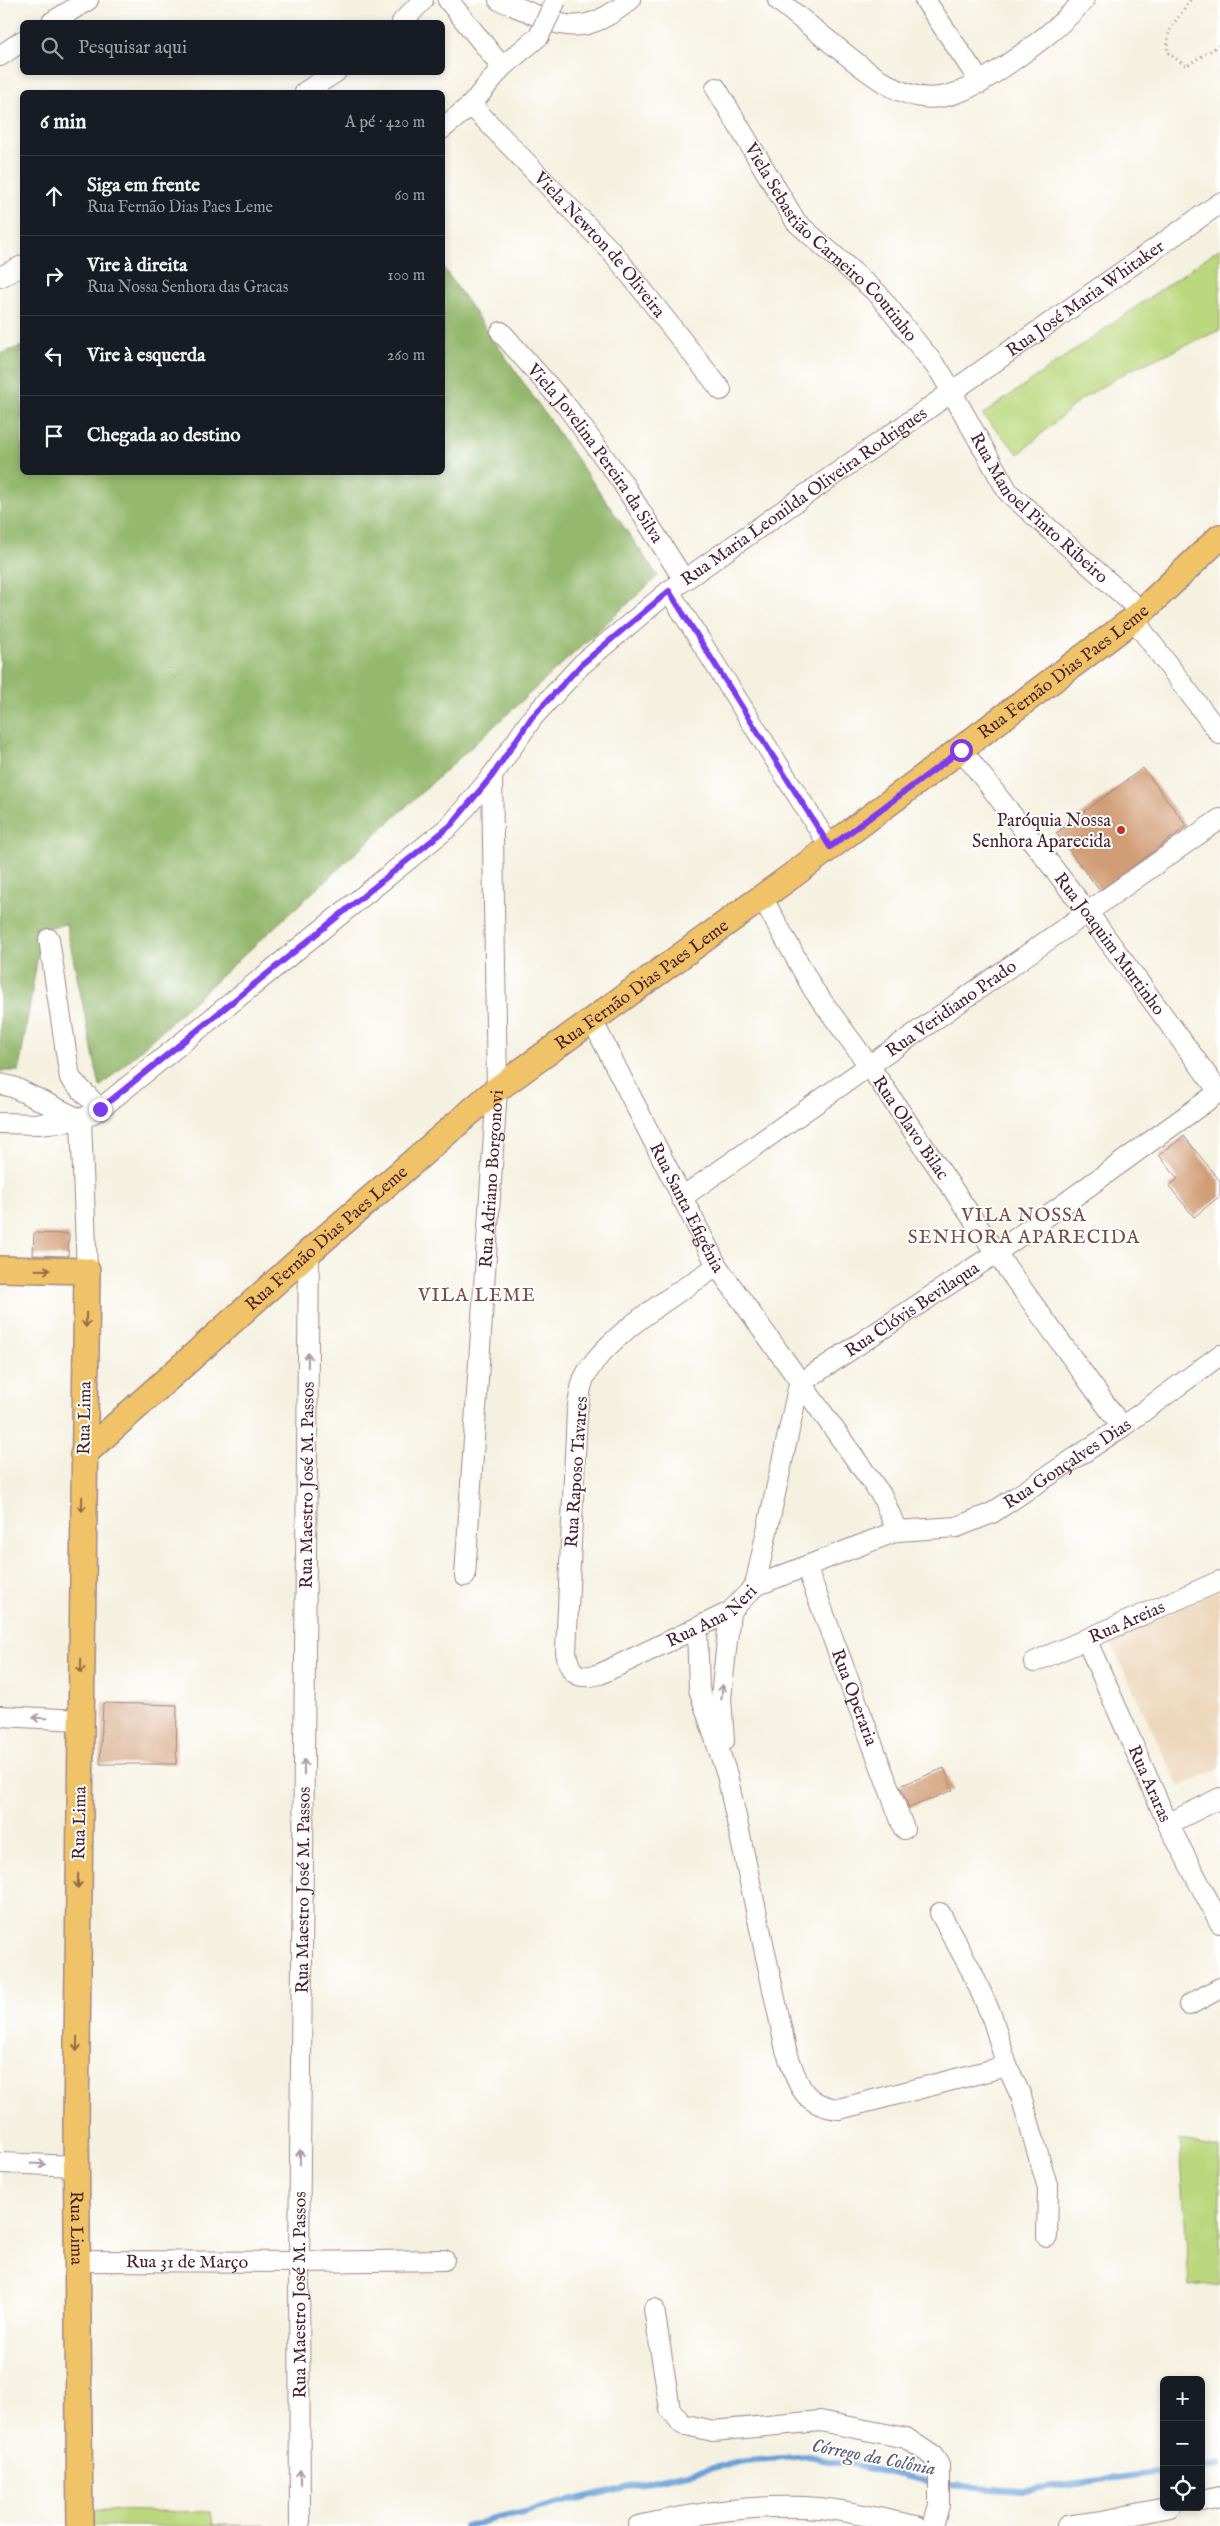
<!DOCTYPE html>
<html lang="pt">
<meta charset="utf-8">
<style>
:root{--surface:#171b24;--page:#242831;--text:#f1f3f6;--muted:#9ea1a6;--line:#363941}
body{margin:0;font-family:"IM FELL English",serif;background:var(--page);color:var(--text)}
.controls{position:absolute;right:15px;bottom:15px;display:grid;overflow:hidden;border-radius:8px;box-shadow:0 2px 8px #0003}
.controls button{width:45px;height:45px;display:grid;place-items:center;padding:0;border:0;border-bottom:1px solid var(--line);background:var(--surface);color:var(--text);font:25px sans-serif}
.stop{position:absolute;width:15px;height:15px;margin:-11px;border:4px solid #7c3aed;border-radius:50%;background:#fff}
.stop.end{background:#7c3aed;border-color:#fff;box-shadow:0 1px 5px #0008}
.list{margin:0;padding:0;list-style:none}
h2{display:flex;justify-content:space-between;align-items:center;height:65px;margin:0;padding:0 20px;font-size:21px}
h2 small{font-size:16px;font-weight:400;color:var(--muted)}
.list li{display:grid;grid-template-columns:32px 1fr auto;gap:15px;align-items:center;box-sizing:border-box;height:80px;padding:0 20px;border-top:1px solid var(--line)}
.list b{display:block;font-size:19px;white-space:nowrap}
.list p{margin:0;font-size:16px;white-space:nowrap;color:var(--muted)}
.list em{font-size:16px;font-style:normal;color:var(--muted)}
.icon{flex:none;width:28px;height:28px;fill:none;stroke:currentColor;stroke-width:2;stroke-linecap:round;stroke-linejoin:round}
.map{position:relative;flex:none;width:1220px;height:2526px;overflow:hidden}
.search{position:absolute;background:var(--surface);box-shadow:0 2px 8px #0003;left:20px;top:20px;width:425px;height:55px;display:flex;align-items:center;gap:12px;box-sizing:border-box;padding:0 18px;border-radius:8px;color:var(--muted);font-size:19px}
.panel{position:absolute;background:var(--surface);box-shadow:0 2px 8px #0003;left:20px;top:90px;width:425px;height:385px;border-radius:8px}
.map>svg:first-child{display:block}
.built{fill:#edd7bb}
.green{fill:#bbd87e;stroke:#827c54}
.forest{fill:#94b86d;stroke:#6f6c4c}
.lines{fill:none;stroke-linecap:round;stroke-linejoin:round}
.stream{stroke:#69a0d7;stroke-width:6}
.building{fill:#d19d76}
.minor-casing{stroke:#a08886;stroke-width:22}
.major-casing{stroke:#a08886;stroke-width:28}
.path{stroke:#a08886;stroke-width:3;stroke-dasharray:1 4;stroke-linecap:butt}
.minor{stroke:#fff;stroke-width:20}
.major{stroke:#f1c369;stroke-width:25}
.minor-bridge-casing{stroke:#a08886;stroke-width:22;stroke-linecap:butt}
.minor-bridge{stroke:#fff;stroke-width:20}
.oneway{stroke:#956947}
.oneway2{stroke:#ae9aa0}
.route{stroke:#7c3aed;stroke-width:6}
.poi-dot{fill:#c8321e;stroke:#fff;stroke-width:2}
.labels{text-anchor:middle;stroke-width:4;stroke-linejoin:round;paint-order:stroke}
.street-label{font-size:18px;fill:#4a1f2b;stroke:#fff}
.poi-label{font-size:18px;fill:#4a1f2b;stroke:#fff;text-anchor:end}
.neighbourhood-label{font-size:19px;letter-spacing:1px;fill:#794b45;stroke:#fff}
.water-label{font-size:19px;font-style:italic;fill:#585978;stroke:#fff}
</style>
<div class="map">
<svg width="1220" height="2526" viewBox="0 0 1220 2526">
<rect width="100%" height="100%" fill="#fff"/>
<filter id="ink" filterUnits="userSpaceOnUse"><feTurbulence type="fractalNoise" baseFrequency=".02" numOctaves="2"/><feDisplacementMap in="SourceGraphic" scale="10" xChannelSelector="R" yChannelSelector="G"/><feConvolveMatrix kernelMatrix="1 2 1 2 8 2 1 2 1" color-interpolation-filters="sRGB"/></filter>
<filter id="wash" filterUnits="userSpaceOnUse"><feTurbulence type="fractalNoise" baseFrequency=".0096" numOctaves="4" result="noise"/><feDisplacementMap in="SourceGraphic" scale="20" xChannelSelector="R" yChannelSelector="G"/><feGaussianBlur stdDeviation="1.12" result="paint"/><feColorMatrix in="noise" values="0 0 0 0 0 0 0 0 0 0 0 0 0 0 0 0 0 1.4 0 .05"/><feComposite in="paint" operator="in"/></filter>
<g filter="url(#wash)">
<rect width="100%" height="100%" fill="#f5f1e1"/>
<path class="built" d="M1220 1590V1768L1179 1787 1110 1641Z"/>
<path class="green" d="M1220 248V330L1130 370 1080 400 1019 454 982 415Z
M1180 2140 1220 2149V2284L1189 2287Z
M91 2510 211 2512 213 2525 266 2526H93Z"/>
<path class="forest" d="M443 267 658 576 100 1087 66 924 42 929 19 1071H0V354L22 346V472H442Z"/>
<g class="lines">
<path class="stream" d="M1201 2467 1220 2464
M465 2526 664 2478 746 2461 782 2458 809 2456 946 2485 1022 2490 1164 2472"/>
</g>
<g id="blocks">
<path class="building" d="M1143 768 1187 826 1100 891 1056 833Z
M1184 1136 1220 1181V1196L1194 1217 1169 1186 1178 1179 1159 1155Z
M34 1233 69 1234 68 1256 33 1255Z
M103 1703 177 1705 176 1764H100Z
M944 1768 953 1790 909 1808 900 1786Z"/>
</g>
</g>
<g filter="url(#ink)">
<use href="#blocks" fill-opacity="0" stroke="#a08886" stroke-width="1"/>
<g class="lines">
<g class="minor-casing">
<g id="minor">
<path d="M448 0 502 67"/>
<path d="M499 0C556 21 575 45 630 0"/>
<path d="M778 0C801 19 825 38 849 57 911 107 939 112 1005 66 1034 46 1061 26 1084 0"/>
<path d="M925 0 981 83"/>
<path d="M52 22 88 0"/>
<path d="M402 22 423 0"/>
<path d="M0 56 22 41"/>
<path id="s1" d="M716 88 796 222 878 294 941 373 1008 492 1132 603 1141 629 1220 734"/>
<path d="M305 92 336 72"/>
<path id="s2" d="M471 105 613 253 721 390"/>
<path d="M442 129 471 105 502 67 539 36"/>
<path d="M0 277 22 266"/>
<path id="s3" d="M501 332 568 408 622 482 684 580"/>
<path d="M669 591 830 847"/>
<path id="s4" d="M961 749 1088 913 1220 1093"/>
<path id="s5" d="M762 897 813 989 868 1064 996 1253 1122 1427"/>
<path d="M49 939 70 1078 100 1109"/>
<path id="s6" d="M592 1020 717 1266 882 1496 897 1531"/>
<path d="M0 1084 13 1087 81 1120"/>
<path d="M81 1120 87 1271"/>
<path id="s7" d="M0 1123 38 1124 81 1120 100 1109 451 825 492 776 533 717 582 664 669 591 1220 203"/>
<path id="s8" d="M681 1198 1220 819"/>
<path id="s9" d="M717 1266C677 1294 605 1335 584 1378 580 1387 579 1401 577 1412L566 1652C570 1675 578 1680 600 1674L730 1612 755 1586 897 1531 957 1527 992 1513 1122 1427 1220 1355"/>
<path id="s10" d="M806 1566 904 1829"/>
<path id="s11" d="M465 1576 497 1089 492 776"/>
<path id="s12" d="M755 1586 799 1384 996 1253 1219 1092"/>
<path d="M697 1628 699 1689 727 1775 786 2050C798 2082 800 2105 839 2109L1007 2066"/>
<path id="s13" d="M1086 1639 1168 1824 1220 1923"/>
<path id="s14" d="M1034 1662 1220 1581"/>
<path d="M0 1716 80 1720"/>
<path d="M724 1741 721 1698 730 1612"/>
<path d="M1168 1824 1220 1798"/>
<path d="M940 1913 971 1970 992 2017 1007 2066 1021 2096 1048 2188 1047 2237"/>
<path d="M1189 2005 1220 1988"/>
<path d="M0 2163 76 2166"/>
<path id="s15" d="M76 2261 299 2262 444 2260"/>
<path d="M654 2309 670 2409 682 2424 713 2431 820 2421 906 2438 933 2456 939 2465V2505L933 2526"/>
<path d="M1201 2501 1220 2497"/>
<path id="s16" d="M300 2526 299 2262 309 1252"/>
<path d="M638 2526C697 2513 759 2503 819 2508 852 2511 885 2520 917 2526"/>
<path d="M1067 2526 1102 2521 1170 2507"/>
</g>
</g>
<g class="major-casing">
<g id="major">
<path id="s17" d="M0 1269 87 1271 76 2124 80 2526"/>
<path id="s18" d="M83 1455 309 1252 497 1089 797 872 1118 631 1137 616 1220 537"/>
</g>
</g>
<path class="path" d="M1190 0 1169 31 1167 52 1186 66 1220 45"/>
<use href="#minor" class="minor"/>
<use href="#major" class="major"/>
<g class="minor-bridge-casing">
<path id="minor-bridge" d="M539 36 556 0"/>
</g>
<use href="#minor-bridge" class="minor-bridge"/>
</g>
<defs><path id="oneway-shaft" d="M-6 0H5M1.5-3L5.5 0L1.5 3" fill="none" stroke-width="1.6" stroke-linecap="round" stroke-linejoin="round" transform="scale(1.25)"/></defs>
<g class="oneway">
<use href="#oneway-shaft" transform="translate(43 1270) rotate(1)"/>
<use href="#oneway-shaft" transform="translate(86 1320) rotate(91)"/>
<use href="#oneway-shaft" transform="translate(82 1504) rotate(91)"/>
<use href="#oneway-shaft" transform="translate(81 1666) rotate(91)"/>
<use href="#oneway-shaft" transform="translate(78 1881) rotate(91)"/>
<use href="#oneway-shaft" transform="translate(77 2044) rotate(91)"/>
</g>
<g class="oneway2">
<use href="#oneway-shaft" transform="translate(308 1360) rotate(-89)"/>
<use href="#oneway-shaft" transform="translate(722 1692) rotate(-85)"/>
<use href="#oneway-shaft" transform="translate(40 1718) rotate(-178)"/>
<use href="#oneway-shaft" transform="translate(304 1767) rotate(-89)"/>
<use href="#oneway-shaft" transform="translate(300 2157) rotate(-89)"/>
<use href="#oneway-shaft" transform="translate(38 2164) rotate(3)"/>
<use href="#oneway-shaft" transform="translate(300 2477) rotate(-90)"/>
</g>
</g>
<g class="lines" filter="url(#ink)">
<path class="route" d="M100 1109 451 825 492 776 532 717 582 664 669 591 830 847 961 750"/>
</g>
<circle class="poi-dot" cx="1121" cy="830" r="5"/>
<g class="labels">
<g class="street-label">
<text dy="6" stroke="none"><textPath href="#s1" startOffset="194">Viela Sebastião Carneiro Coutinho</textPath></text>
<text dy="6" stroke="none"><textPath href="#s2" startOffset="190">Viela Newton de Oliveira</textPath></text>
<text dy="6" stroke="none"><textPath href="#s7" startOffset="1385">Rua José Maria Whitaker</textPath></text>
<text dy="6" stroke="none"><textPath href="#s3" startOffset="154">Viela Jovelina Pereira da Silva</textPath></text>
<text dy="6" stroke="none"><textPath href="#s7" startOffset="1041">Rua Maria Leonilda Oliveira Rodrigues</textPath></text>
<text dy="6" stroke="none"><textPath href="#s1" startOffset="535">Rua Manoel Pinto Ribeiro</textPath></text>
<text dy="6" stroke="none"><textPath href="#s18" startOffset="1256">Rua Fernão Dias Paes Leme</textPath></text>
<text dy="6" stroke="none"><textPath href="#s4" startOffset="245">Rua Joaquim Murtinho</textPath></text>
<text dy="6" stroke="none"><textPath href="#s18" startOffset="731">Rua Fernão Dias Paes Leme</textPath></text>
<text dy="6" stroke="none"><textPath href="#s8" startOffset="330">Rua Veridiano Prado</textPath></text>
<text dy="6" stroke="none"><textPath href="#s5" startOffset="275">Rua Olavo Bilac</textPath></text>
<text dy="6" stroke="none"><textPath href="#s11" startOffset="398">Rua Adriano Borgonovi</textPath></text>
<text dy="6" stroke="none"><textPath href="#s6" startOffset="210">Rua Santa Efigênia</textPath></text>
<text dy="6" stroke="none"><textPath href="#s18" startOffset="326">Rua Fernão Dias Paes Leme</textPath></text>
<text dy="6" stroke="none"><textPath href="#s12" startOffset="342">Rua Clóvis Bevilaqua</textPath></text>
<text transform="translate(84 1418) rotate(-89)" y="6">Rua Lima</text>
<text dy="6" stroke="none"><textPath href="#s9" startOffset="1020">Rua Gonçalves Dias</textPath></text>
<text transform="translate(576 1472) rotate(-86)" y="6">Rua Raposo Tavares</text>
<text dy="6" stroke="none"><textPath href="#s16" startOffset="1041">Rua Maestro José M. Passos</textPath></text>
<text dy="6" stroke="none"><textPath href="#s9" startOffset="626">Rua Ana Neri</textPath></text>
<text dy="6" stroke="none"><textPath href="#s14" startOffset="101">Rua Areias</textPath></text>
<text dy="6" stroke="none"><textPath href="#s10" startOffset="140">Rua Operaria</textPath></text>
<text dy="6" stroke="none"><textPath href="#s13" startOffset="158">Rua Araras</textPath></text>
<text transform="translate(79 1823) rotate(-89)" y="6">Rua Lima</text>
<text dy="6" stroke="none"><textPath href="#s16" startOffset="636">Rua Maestro José M. Passos</textPath></text>
<text dy="6" stroke="none"><textPath href="#s17" startOffset="1044">Rua Lima</textPath></text>
<text dy="6" stroke="none"><textPath href="#s15" startOffset="111">Rua 31 de Março</textPath></text>
<text dy="6" stroke="none"><textPath href="#s16" startOffset="231">Rua Maestro José M. Passos</textPath></text>
</g>
<g class="poi-label">
<text x="1111" y="826">Paróquia Nossa<tspan x="1111" dy="21">Senhora Aparecida</tspan></text>
</g>
<g class="neighbourhood-label">
<text x="1024" y="1221">VILA NOSSA<tspan x="1024" dy="22">SENHORA APARECIDA</tspan></text>
<text x="477" y="1301">VILA LEME</text>
</g>
<g class="water-label">
<text transform="translate(874 2456) rotate(11)" y="7">Córrego da Colônia</text>
</g>
</g>
</svg>
<div class="controls">
<button>+</button>
<button>−</button>
<button><svg class="icon" aria-label="locate" viewBox="0 0 24 24"><circle cx="12" cy="12" r="6"/><path d="M12 2v4M12 18v4M2 12h4M18 12h4"/></svg></button>
</div>
<div class="stop" style="left:961px;top:750px"></div>
<div class="stop end" style="left:100px;top:1109px"></div>
<div class="search"><svg class="icon" aria-label="search" viewBox="0 0 24 24"><circle cx="10" cy="10" r="6"/><path d="M15 15l6 6"/></svg>Pesquisar aqui</div>
<section class="panel">
<h2>6 min<small>A pé · 420 m</small></h2>
<ul class="list">
<li><svg class="icon" aria-label="ahead" viewBox="0 0 24 24"><path d="M12 20V5M6 11l6-6 6 6"/></svg><div><b>Siga em frente</b><p>Rua Fernão Dias Paes Leme</p></div><em>60 m</em></li>
<li><svg class="icon" aria-label="right" viewBox="0 0 24 24"><path d="M7 20v-9h11M14 6l5 5-5 5"/></svg><div><b>Vire à direita</b><p>Rua Nossa Senhora das Gracas</p></div><em>100 m</em></li>
<li><svg class="icon" aria-label="left" viewBox="0 0 24 24"><path d="M17 20v-9H6M10 6l-5 5 5 5"/></svg><div><b>Vire à esquerda</b></div><em>260 m</em></li>
<li><svg class="icon" aria-label="arrive" viewBox="0 0 24 24"><path d="M6 21V4h12l-3 4 3 4H6"/></svg><div><b>Chegada ao destino</b></div></li>
</ul>
</section>
</div>
